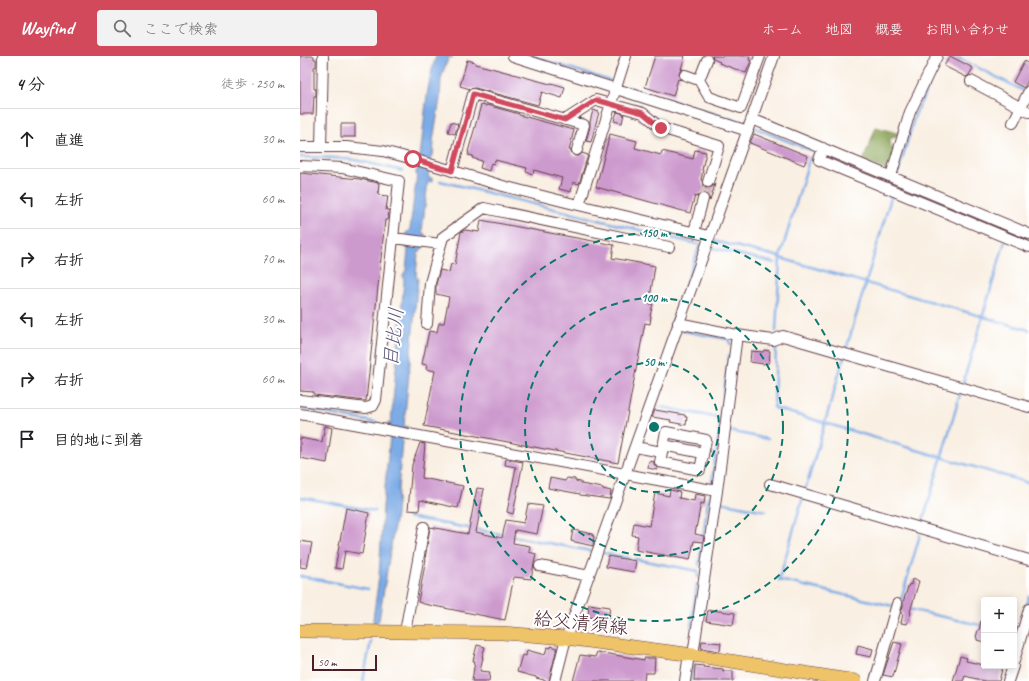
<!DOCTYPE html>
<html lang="ja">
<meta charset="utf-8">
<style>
:root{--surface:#fff;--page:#f2f2f2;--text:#202124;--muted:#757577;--line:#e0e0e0;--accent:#d1495b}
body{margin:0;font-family:Caveat,"Klee One",sans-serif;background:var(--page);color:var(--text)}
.controls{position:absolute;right:12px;bottom:12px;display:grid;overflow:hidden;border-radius:4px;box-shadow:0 2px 10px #0003}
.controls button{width:36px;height:36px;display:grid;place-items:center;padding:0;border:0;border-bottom:1px solid var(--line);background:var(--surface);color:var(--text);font:20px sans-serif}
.scale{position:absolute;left:12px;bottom:10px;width:65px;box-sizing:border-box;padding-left:4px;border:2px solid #4a1f2b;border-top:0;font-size:11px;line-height:14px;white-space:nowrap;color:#4a1f2b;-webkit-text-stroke:3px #fff;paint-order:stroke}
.stop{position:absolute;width:12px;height:12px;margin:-9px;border:3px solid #d1495b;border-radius:50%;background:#fff}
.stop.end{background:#d1495b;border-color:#fff;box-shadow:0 1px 4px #0008}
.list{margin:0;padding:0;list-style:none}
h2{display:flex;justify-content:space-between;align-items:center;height:52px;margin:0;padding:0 16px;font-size:17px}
h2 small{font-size:13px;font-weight:400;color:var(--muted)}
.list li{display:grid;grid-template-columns:26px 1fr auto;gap:12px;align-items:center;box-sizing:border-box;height:60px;padding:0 16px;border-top:1px solid var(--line)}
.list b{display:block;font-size:15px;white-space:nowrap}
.list em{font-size:13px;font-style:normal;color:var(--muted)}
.icon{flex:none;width:22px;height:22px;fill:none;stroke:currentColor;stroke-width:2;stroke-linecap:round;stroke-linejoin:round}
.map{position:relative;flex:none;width:729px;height:625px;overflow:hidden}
header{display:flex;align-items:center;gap:24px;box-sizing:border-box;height:56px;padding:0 20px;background:var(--accent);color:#fff}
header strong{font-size:19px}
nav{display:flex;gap:22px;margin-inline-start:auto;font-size:14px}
.search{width:280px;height:36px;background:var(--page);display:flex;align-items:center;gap:10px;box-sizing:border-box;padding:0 14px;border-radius:4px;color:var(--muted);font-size:15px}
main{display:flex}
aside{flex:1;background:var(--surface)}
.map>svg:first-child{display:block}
.forest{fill:#8ba456;stroke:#6a6240}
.water{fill:#7cabe6;stroke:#636588}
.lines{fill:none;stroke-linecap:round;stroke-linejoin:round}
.stream{stroke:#7cabe6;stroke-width:2.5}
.building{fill:#cd9ace}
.minor-tunnel{stroke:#d6c5bd;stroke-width:10;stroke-dasharray:10 5;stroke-linecap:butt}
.minor-casing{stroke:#643e46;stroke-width:12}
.major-casing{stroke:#643e46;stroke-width:14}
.minor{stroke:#fff;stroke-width:10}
.major{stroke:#efc469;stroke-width:13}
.route{stroke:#d1495b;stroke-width:5}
.ring{fill:none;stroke:#0f766e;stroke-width:2;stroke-dasharray:7 5}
.labels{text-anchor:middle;stroke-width:4;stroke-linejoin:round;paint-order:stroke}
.street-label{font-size:19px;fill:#4a1f2b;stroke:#fff}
.water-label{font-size:20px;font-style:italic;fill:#5e5776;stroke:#fff}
.centre{fill:#0f766e;stroke:#fff;stroke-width:2}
.ring-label{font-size:12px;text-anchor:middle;font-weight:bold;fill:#0f766e;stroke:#fff;stroke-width:4;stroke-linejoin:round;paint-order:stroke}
</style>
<header>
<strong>Wayfind</strong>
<div class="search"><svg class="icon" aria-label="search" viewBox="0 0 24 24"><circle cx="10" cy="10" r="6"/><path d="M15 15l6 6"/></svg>ここで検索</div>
<nav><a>ホーム</a><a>地図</a><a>概要</a><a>お問い合わせ</a></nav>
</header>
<main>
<aside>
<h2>4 分<small>徒歩 · 250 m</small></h2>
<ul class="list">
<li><svg class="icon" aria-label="ahead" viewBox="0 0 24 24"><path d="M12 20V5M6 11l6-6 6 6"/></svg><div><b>直進</b></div><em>30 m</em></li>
<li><svg class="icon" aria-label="left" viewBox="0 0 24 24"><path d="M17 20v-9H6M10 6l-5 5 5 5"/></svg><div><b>左折</b></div><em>60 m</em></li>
<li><svg class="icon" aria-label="right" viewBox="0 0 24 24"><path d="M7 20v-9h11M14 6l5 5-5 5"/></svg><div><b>右折</b></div><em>70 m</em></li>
<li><svg class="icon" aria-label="left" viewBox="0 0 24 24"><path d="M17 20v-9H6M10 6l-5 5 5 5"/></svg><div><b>左折</b></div><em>30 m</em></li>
<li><svg class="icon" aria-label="right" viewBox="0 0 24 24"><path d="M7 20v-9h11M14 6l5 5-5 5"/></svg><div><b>右折</b></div><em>60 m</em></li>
<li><svg class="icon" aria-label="arrive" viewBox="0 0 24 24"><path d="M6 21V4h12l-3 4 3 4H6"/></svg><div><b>目的地に到着</b></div></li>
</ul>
</aside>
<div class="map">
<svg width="729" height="625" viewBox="0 0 729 625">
<rect width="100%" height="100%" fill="#fff"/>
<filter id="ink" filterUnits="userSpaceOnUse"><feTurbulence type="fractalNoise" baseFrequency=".025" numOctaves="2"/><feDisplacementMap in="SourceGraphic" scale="8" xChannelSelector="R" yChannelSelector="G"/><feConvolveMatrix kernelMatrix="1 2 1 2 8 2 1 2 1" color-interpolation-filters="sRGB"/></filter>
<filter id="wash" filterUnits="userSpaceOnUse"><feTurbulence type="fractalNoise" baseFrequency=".012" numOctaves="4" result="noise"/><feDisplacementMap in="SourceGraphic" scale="16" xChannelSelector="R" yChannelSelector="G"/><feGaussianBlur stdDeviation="0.9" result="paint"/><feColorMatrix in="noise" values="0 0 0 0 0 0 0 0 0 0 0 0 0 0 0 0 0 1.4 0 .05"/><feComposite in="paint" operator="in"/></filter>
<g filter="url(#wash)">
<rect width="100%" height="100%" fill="#f9efe2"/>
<path class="forest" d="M576 71 600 78 597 81 592 82 589 83 590 89 595 95 591 113 586 114 563 105Z"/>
<path class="water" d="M136 0H153L152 2 149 1 143 16 141 23 140 43 133 85 134 86 133 100H131L128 121 132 122V126L128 125 122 175 126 180 124 191 118 197 116 220 118 222 104 370 108 371V373H103L96 459 79 564 76 568H74L73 563 79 521 83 450 91 370 87 369 88 367H91L104 225 103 220 106 214 108 194 105 191 106 177 110 173 117 118H116V115H117C119 105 121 94 122 84 125 56 127 27 136 0Z"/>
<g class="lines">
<path class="stream" d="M230 0 311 25
M655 0 724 35
M328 31 444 67
M453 71 515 96
M0 101 35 102 55 104 103 115
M527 101 586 125
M598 117 615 59 632 22
M140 125 401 189
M591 127 729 184
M414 185 480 201
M413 192 475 207
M480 202 729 274
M370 272 400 189
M383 275 428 283 431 289
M476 275 480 201 510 101
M476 289 474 352 729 427
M546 294 592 138
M663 327 705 185
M355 350 421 362 411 430 409 429
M0 352 78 367
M421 357 429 300
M429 375 468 383
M505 435 544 301
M0 441 75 455
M503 441 479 524 593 550
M420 446 466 455
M108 461 206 479
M622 468 661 335
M211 480 291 495
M303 497 329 502
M335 503 398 515
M399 509 409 438
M0 520 68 533
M398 521V515
M600 547 620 479
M599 551 684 570
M726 552 729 540
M391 570 397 528
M63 625 71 585
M390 625 393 606"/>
</g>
<g id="blocks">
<path class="building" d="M0 0H14V3H16V11H14V33H16V40H14L13 58H0Z
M355 0H385L381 13H383L381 14 379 17V21L381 24 378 23 373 40 345 31Z
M412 0H450L449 4 451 5 446 17 419 7 420 6 413 3Z
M650 0 673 12 669 19 666 21 644 10Z
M167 4 175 6V8L191 12 250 28 251 27 265 31 262 42 242 36 238 49 175 32 170 33 160 30Z
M724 5 729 8V22L724 32 713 26Z
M181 49 186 50 187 49 219 58V59L274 74 269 94H271L272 98 275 100H279L282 97 288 99 279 128 273 126 271 136 259 133 262 122 234 114 233 118 226 116 227 112 195 104 194 108 191 107 189 115 180 112 182 105 172 102 173 100 168 99 169 97 168 96Z
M293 54 299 56 291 86 286 85 290 71V66Z
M317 56 324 58 322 67 314 65Z
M151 66 158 68 155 78 148 76Z
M41 68H55V81H41Z
M310 78 337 85 335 92 361 99 362 95 393 103 395 94 406 96 402 114H403L401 124H402L403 130 406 132 412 131 415 128 410 145 408 139 405 137H401L397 141 395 140 390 157 296 131Z
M454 78 508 100 504 109 450 87Z
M0 117 59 123 79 127 78 139 88 140 86 154H89L88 164H85L66 345 14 339V336L0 335Z
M181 164 314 189 312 202 355 210 349 248H353L350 260H351L350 268 345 267 318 407 124 370 135 315 126 313 127 309 122 308 129 275 137 276 139 267H144L149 241 136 238V228L140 214 149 216 151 208 155 209 161 176 165 174 179 176Z
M464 294 470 295 469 307H465L464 308 450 306 451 295 463 296Z
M355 354 385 359V361H387L386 369 370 366 371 364 352 361Z
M25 370 32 372 27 407 0 402V382L22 386Z
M120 387 125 388 122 422 163 430 158 452 120 444 119 455 108 454 112 409Z
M206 403 223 406 213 458 207 456 216 411 205 409Z
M349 405 354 406V408L357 412V414L348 412Z
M250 422 265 425 267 422 275 423V425L281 426V428L303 432V433L311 435 310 442 309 443 295 441 280 439V438L248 432Z
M177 432 184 433 176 476 202 482 206 464 224 467 228 448 243 450 237 478 215 474 213 487 230 490 229 496 236 498 231 523 214 521 205 564 124 548 118 546 126 503H125L130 471 168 478Z
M370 434 380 436 379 442 394 445 395 438 405 440 404 448 401 447 395 478 404 480 403 486 394 485 390 504 336 494 338 480 332 479 334 467 349 470 355 437 369 440Z
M46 452 69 457 62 498 45 495 42 513 35 512Z
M273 474 293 478 292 480H294L293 490 271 485Z
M0 485 12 487 7 512 0 511Z
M308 500 336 505 334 516 306 511Z
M612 523 619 525 610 556 611 557 607 568 601 567 603 558 601 557 603 550V546L609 528 611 529Z
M289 548 310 551 308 564 288 561Z
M408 554 411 555V554L435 557 433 569 406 565Z
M681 565 684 566V586L677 584V582L676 581 678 574H679Z
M402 585 421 587 420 595 401 592Z
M594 586 602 588 593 621 583 619Z
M177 589 185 591 182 601H183L180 615 190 616 189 625H172L175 605H173Z
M558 589 573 593 571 601 556 598Z
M251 590 257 592 249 625H244V624L236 622V621L217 616 222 599 226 600 227 594 245 599 247 591 251 592Z
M297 596 344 604V602H355L354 617H345L344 625H273L280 599 295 601Z
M660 600 667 602 666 605 684 609V610H703L699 625H685L665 620 663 625H653Z
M395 609 404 610 403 611 423 613V615H433V625H394Z"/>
</g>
</g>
<g filter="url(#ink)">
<use href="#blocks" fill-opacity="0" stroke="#643e46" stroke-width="1"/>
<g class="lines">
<path class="minor-tunnel" d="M403 143 408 126"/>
<g class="minor-casing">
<path id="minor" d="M213 0 448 75
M407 4 399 24 409 41 441 52 460 0
M385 19 399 24
M671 25 729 56
M452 63 729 178
M265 64 296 44 343 57 361 72 419 90 408 126
M713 67 729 35
M0 91H47L83 95 113 103 203 130 270 147 409 180
M21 91 23 0
M523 92 519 104 729 191
M0 110 42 112 99 125 76 344 73 350 66 352 0 344
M152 115 173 38 284 69 277 94
M591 120 610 56 637 0
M279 149 326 0
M394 176 403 143
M93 182 141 188
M378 267 437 279 473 284 483 280 729 351
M127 268 130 227 143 181 184 152 369 191
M0 358 417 435
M366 376 406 384 400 414 360 406Z
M363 389 403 397
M335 391 362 396
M470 428 729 504
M240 510 289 520
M105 576 124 471
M393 599 417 435 437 279
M714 605 729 553
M255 625 266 582 298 494 474 0
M385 625 389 598
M575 625 597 548
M708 625 713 610"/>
</g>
<g class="major-casing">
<path id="major" d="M0 575 202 577 266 582 393 599 555 625"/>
</g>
<use href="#minor" class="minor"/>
<use href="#major" class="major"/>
</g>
</g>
<g class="lines" filter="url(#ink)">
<path class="route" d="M113 103 152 115 173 38 265 64 296 44 343 57 361 72"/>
</g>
<g class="ring">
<circle cx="354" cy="371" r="65"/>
<circle cx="354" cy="371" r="129"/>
<circle cx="354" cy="371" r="194"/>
</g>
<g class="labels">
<g class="street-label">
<text transform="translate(281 566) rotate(6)" y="7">給父清須線</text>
</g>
<g class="water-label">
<text transform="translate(93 281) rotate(-84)" y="7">目比川</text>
</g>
</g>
<circle cx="354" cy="371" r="6" class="centre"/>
<g class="ring-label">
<text x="354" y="181">150 m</text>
<text x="354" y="246">100 m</text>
<text x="354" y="310">50 m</text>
</g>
</svg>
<div class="controls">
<button>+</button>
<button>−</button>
</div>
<div class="scale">50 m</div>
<div class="stop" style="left:113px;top:103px"></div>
<div class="stop end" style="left:361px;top:72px"></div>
</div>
</main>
